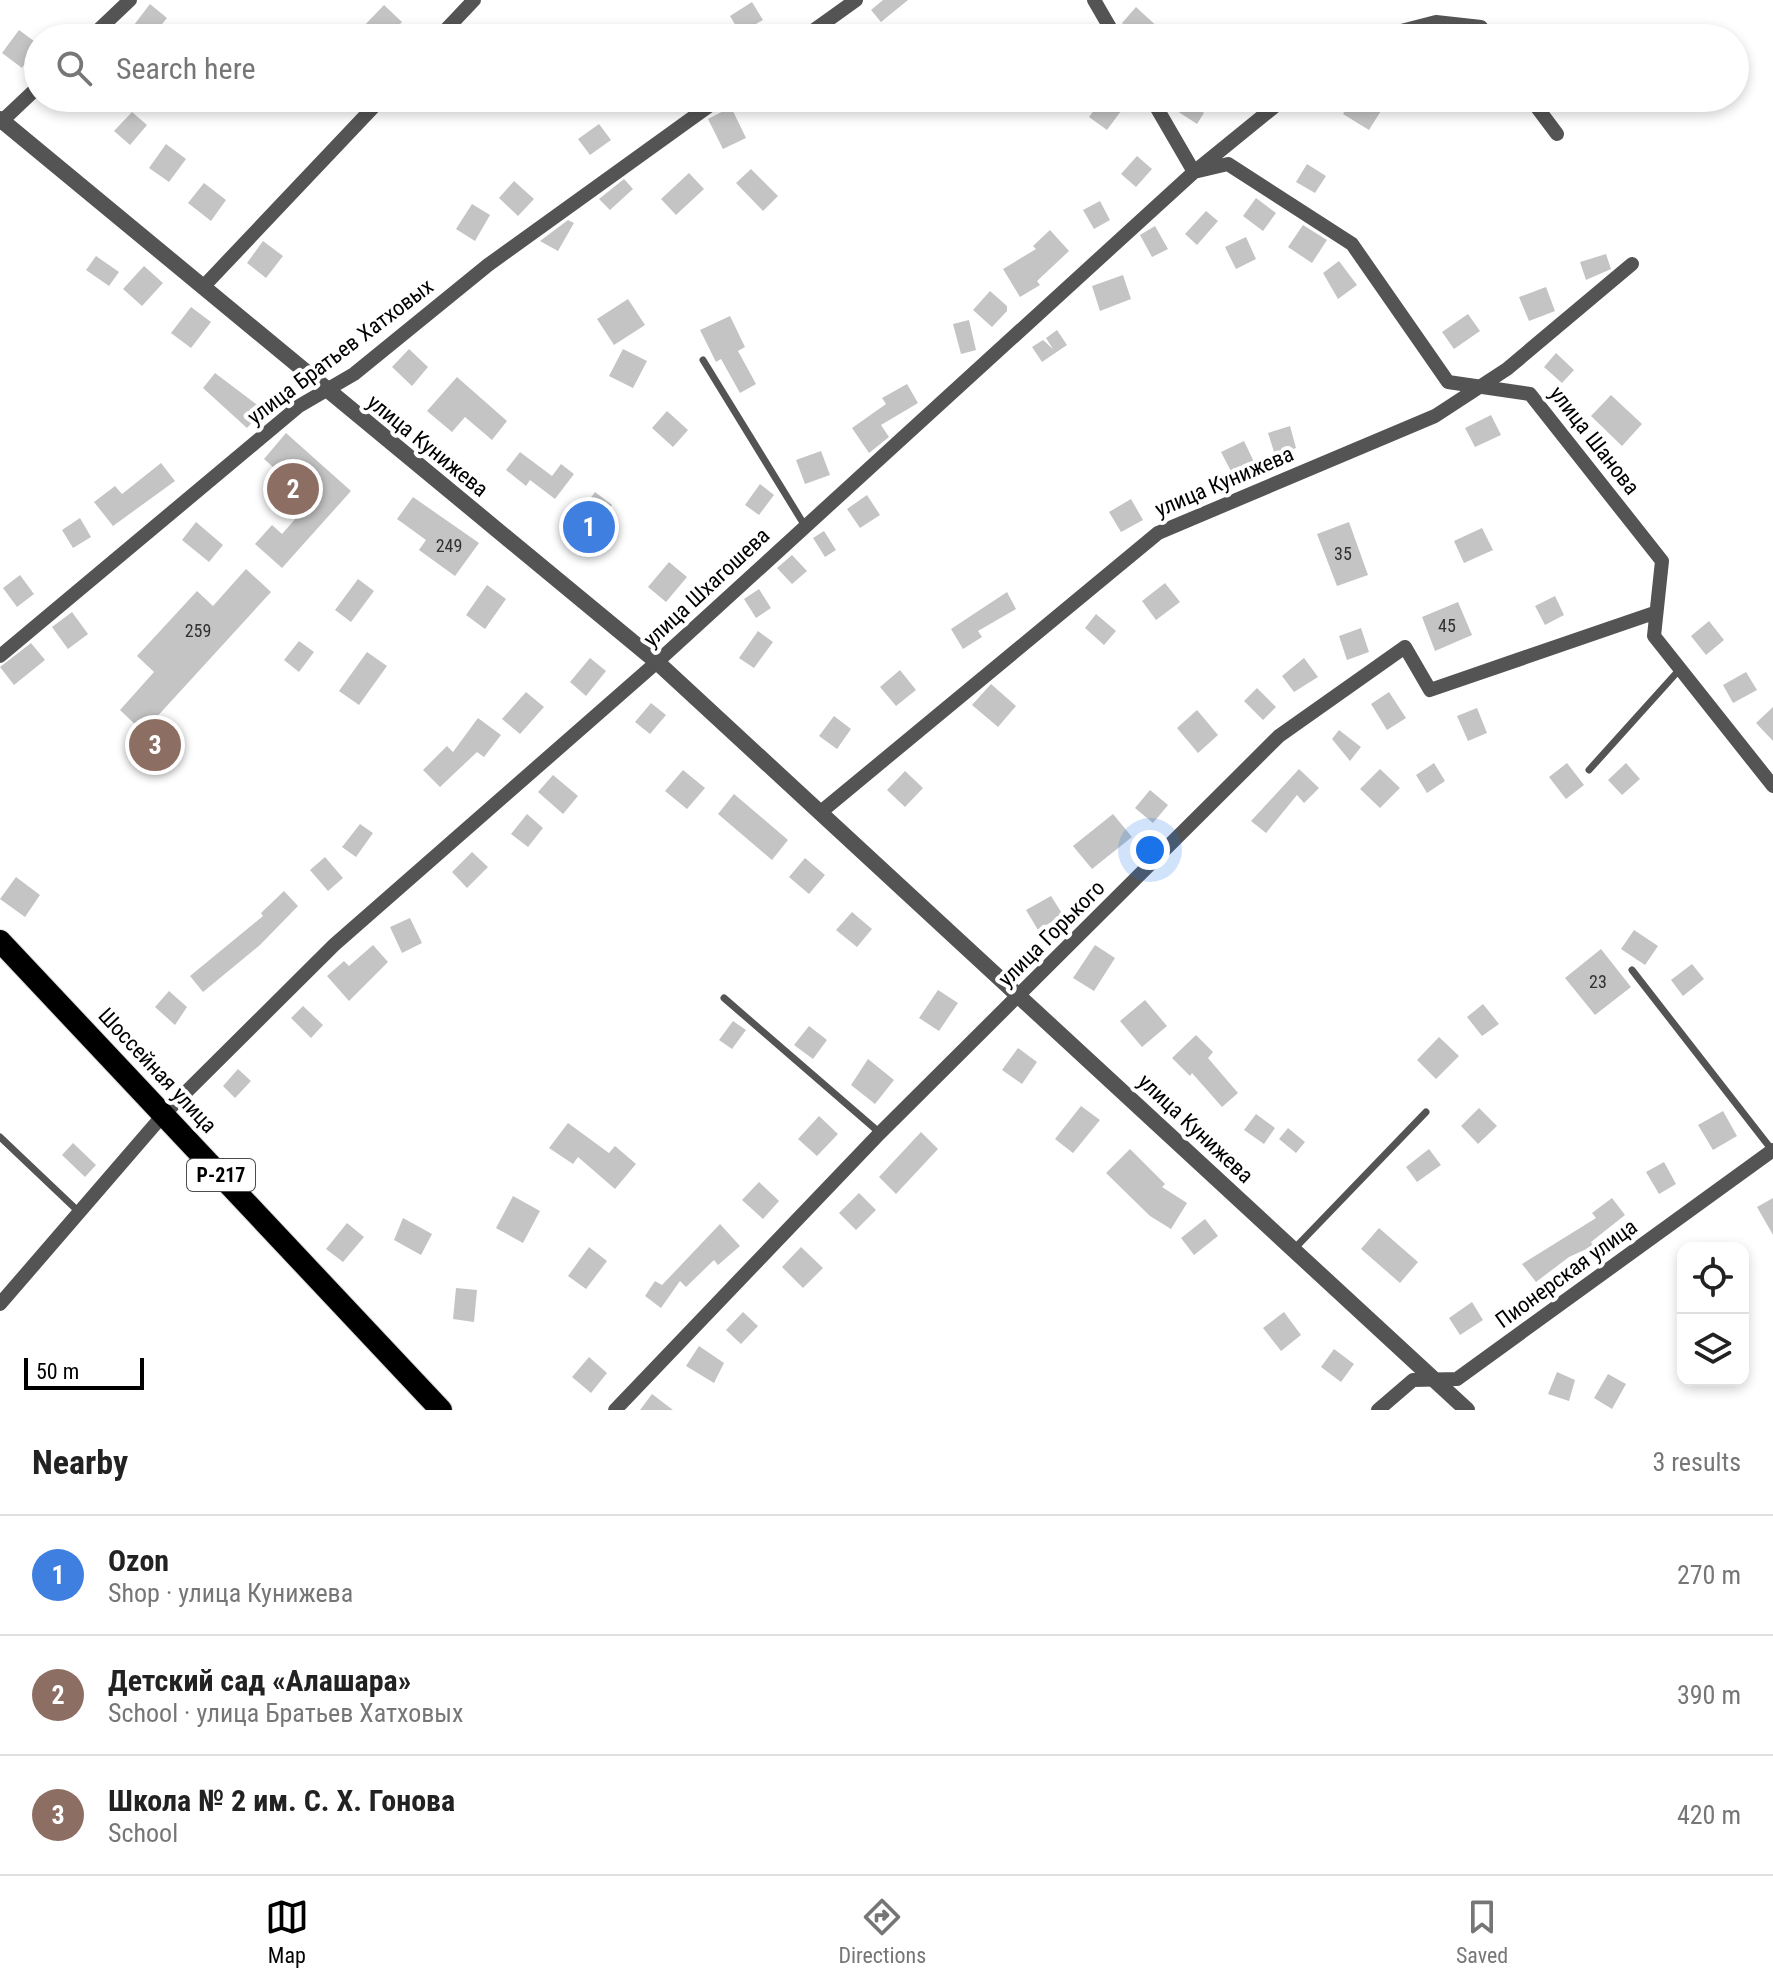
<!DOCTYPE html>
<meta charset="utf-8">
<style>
:root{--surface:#fff;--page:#f6f6f6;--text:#222;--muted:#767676;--line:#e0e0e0;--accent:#000}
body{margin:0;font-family:"Roboto Condensed",sans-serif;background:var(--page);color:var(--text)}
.controls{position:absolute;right:24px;bottom:24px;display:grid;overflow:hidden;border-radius:16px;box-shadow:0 4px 12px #0003}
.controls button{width:72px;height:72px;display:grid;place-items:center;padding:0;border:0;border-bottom:2px solid var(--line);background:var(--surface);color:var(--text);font:40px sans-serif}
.scale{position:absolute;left:24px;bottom:20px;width:120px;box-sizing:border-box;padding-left:8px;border:4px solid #000;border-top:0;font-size:22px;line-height:28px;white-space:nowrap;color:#000;-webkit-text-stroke:6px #fff;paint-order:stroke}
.you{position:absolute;left:1150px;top:850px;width:28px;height:28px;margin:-20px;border:6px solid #fff;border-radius:50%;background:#1a73e8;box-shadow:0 0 0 12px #1a73e833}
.badge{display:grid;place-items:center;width:52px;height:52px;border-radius:50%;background:var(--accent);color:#fff;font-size:26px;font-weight:700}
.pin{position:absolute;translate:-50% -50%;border:4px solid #fff;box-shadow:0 2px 8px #0006}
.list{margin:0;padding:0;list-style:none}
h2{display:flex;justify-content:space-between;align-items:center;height:104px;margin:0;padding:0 32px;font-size:34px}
h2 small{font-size:26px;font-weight:400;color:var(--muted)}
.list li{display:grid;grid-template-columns:52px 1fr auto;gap:24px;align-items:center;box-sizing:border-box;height:120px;padding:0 32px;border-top:2px solid var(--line)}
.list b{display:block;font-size:30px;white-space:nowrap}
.list p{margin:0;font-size:26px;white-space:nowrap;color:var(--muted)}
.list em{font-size:26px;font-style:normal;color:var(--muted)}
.icon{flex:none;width:44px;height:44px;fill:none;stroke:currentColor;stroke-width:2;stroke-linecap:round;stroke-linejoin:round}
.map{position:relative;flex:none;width:1773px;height:1410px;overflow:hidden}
.search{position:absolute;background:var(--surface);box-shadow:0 4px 12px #0003;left:24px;right:24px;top:24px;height:88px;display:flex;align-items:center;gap:20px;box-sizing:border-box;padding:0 28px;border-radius:44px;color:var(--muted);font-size:30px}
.sheet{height:464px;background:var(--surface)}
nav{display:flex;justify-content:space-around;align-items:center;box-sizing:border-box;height:112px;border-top:2px solid var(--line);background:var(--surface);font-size:22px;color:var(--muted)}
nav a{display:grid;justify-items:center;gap:4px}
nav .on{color:var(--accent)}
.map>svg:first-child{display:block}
.building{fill:#c4c4c4}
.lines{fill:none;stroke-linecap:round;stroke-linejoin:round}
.trunk-casing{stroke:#dbdbdb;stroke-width:24}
.service{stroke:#545454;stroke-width:7}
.minor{stroke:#545454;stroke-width:14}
.tertiary{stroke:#545454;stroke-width:16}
.trunk{stroke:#000;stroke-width:22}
.labels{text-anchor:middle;stroke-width:8;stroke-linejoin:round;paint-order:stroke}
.number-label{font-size:18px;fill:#313131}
.shield{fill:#fff;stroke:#4c4c4c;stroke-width:2}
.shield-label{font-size:20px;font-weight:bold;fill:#000}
.street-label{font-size:22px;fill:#000;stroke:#fff}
</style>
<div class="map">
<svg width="1773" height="1410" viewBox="0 0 1773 1410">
<rect width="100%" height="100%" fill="#fff"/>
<path class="building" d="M883 0H908L881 22 871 10Z
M752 2 763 20 740 33 730 16Z
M150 4 167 18 151 38H124Z
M384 5 402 22 387 38H369L360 30Z
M1136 7 1161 30 1154 38H1138L1122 23Z
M854 25 855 38H820L836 26Z
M19 30 38 44 22 68 2 53Z
M78 98H109L98 112Z
M1103 98 1121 111 1107 130 1089 117Z
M1182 98 1204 113 1197 124 1174 109Z
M1353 98H1389L1369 130 1343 114Z
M731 107 746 138 723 149 708 119Z
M132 112 147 125 130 145 114 131Z
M599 124 611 140 590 155 578 139Z
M166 144 186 159 169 182 149 168Z
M1137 156 1152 169 1136 187 1121 174Z
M1307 164 1326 176 1315 193 1296 182Z
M751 169 778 196 763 211 736 183Z
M689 173 704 189 676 215 661 199Z
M624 179 633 189 610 210 599 199Z
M514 181 534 199 518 216 499 198Z
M204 183 226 200 211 221 188 203Z
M1256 198 1276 213 1263 231 1243 216Z
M1100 201 1110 220 1094 229 1083 210Z
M472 204 490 215 475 241 456 229Z
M1206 211 1218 221 1197 245 1185 234Z
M568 220 574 223 558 251 540 241Z
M1303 225 1327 240 1312 263 1288 247Z
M1155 226 1168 249 1152 257 1140 235Z
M1050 230 1069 251 1037 281 1040 285 1020 297 1003 269 1036 249 1033 246Z
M1246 237 1256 259 1236 269 1225 247Z
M263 241 283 256 266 278 247 263Z
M1606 254 1611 269 1586 280 1580 262Z
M96 256 119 272 109 286 86 270Z
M1339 261 1357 285 1338 299 1323 273Z
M144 266 163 283 142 306 123 289Z
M1123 275 1131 299 1100 311 1092 286Z
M1546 287 1555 311 1529 321 1519 297Z
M990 291 1007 306V311L992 327 973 310Z
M628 299 645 325 614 345 597 319Z
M191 307 211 322 191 348 171 333Z
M1468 314 1480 331 1454 349 1442 332Z
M730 316 745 347 738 351 756 384 740 393 721 359 716 362 700 330Z
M969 320 976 350 961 354 953 324Z
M1057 330 1067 345 1042 362 1032 347 1043 340 1053 349 1046 338Z
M409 349 428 367 412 386 392 367Z
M623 349 647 361 633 388 609 376Z
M1556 353 1574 370 1562 383 1544 367Z
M215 373 264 410 247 428 203 388Z
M457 377 507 421 492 440 465 417 452 432 427 411Z
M907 384 918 403 881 425 889 437 869 453 852 428 886 404 882 398Z
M1611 395 1642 424 1622 446 1591 416Z
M667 411 688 430 673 447 652 428Z
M1491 415 1501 435 1475 447 1465 428Z
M1290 426 1296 448 1275 455 1268 433Z
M286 433 351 491 282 568 255 544 272 525 282 534 311 501 264 459Z
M1244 441 1255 464 1233 475 1221 452Z
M821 451 830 475 805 484 796 460Z
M520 452 552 476 561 464 574 474 555 499 530 480 526 486 506 470Z
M161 463 175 481 113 526 94 502 115 486 122 494Z
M760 484 774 495 759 515 745 505Z
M595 492 612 505 591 533 574 521Z
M867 495 880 515 860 528 847 509Z
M413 497 479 543 455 576 419 550 426 540 397 519Z
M1131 499 1143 520 1121 532 1109 512Z
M80 518 91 537 73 548 62 530Z
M196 522 223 545 209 562 182 540Z
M1349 522 1368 575 1337 586 1317 534Z
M1482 528 1493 550 1464 563 1454 541Z
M824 531 836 550 825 557 813 538Z
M792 555 807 571 792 584 777 568Z
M669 562 687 577 666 602 648 587Z
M246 569 271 592 143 732 120 710 154 672 137 656 197 591 213 606Z
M20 575 34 594 17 607 3 588Z
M358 579 374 591 351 622 335 610Z
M1165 583 1180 602 1156 620 1142 601Z
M487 585 506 599 485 629 466 615Z
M759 589 771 608 756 618 744 599Z
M1007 592 1016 609 978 631 982 637 963 649 951 629Z
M1555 596 1564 615 1545 625 1535 606Z
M1458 602 1472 635 1435 651 1422 617Z
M72 612 88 634 68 649 52 627Z
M1096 614 1116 631 1104 645 1085 628Z
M1709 621 1724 640 1706 655 1691 636Z
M1361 628 1369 652 1347 660 1339 636Z
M758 631 773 642 754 668 739 658Z
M299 641 314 652 299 672 284 660Z
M31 643 45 660 14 685 0 667Z
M367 652 387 666 359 705 339 691Z
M590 658 606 671 586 696 570 682Z
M1304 658 1318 677 1294 692 1282 676Z
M900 670 916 690 896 706 880 687Z
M1746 672 1757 690 1733 703 1723 685Z
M991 684 1016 706 998 727 972 705Z
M1257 688 1276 707 1263 720 1244 701Z
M526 692 544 707 520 734 502 719Z
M1389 692 1406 718 1387 730 1371 704Z
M651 703 666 715 650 734 635 722Z
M1773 707V741L1756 723Z
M1477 708 1487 733 1468 741 1457 716Z
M1197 710 1218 735 1198 753 1177 728Z
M834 716 851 729 837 749 819 736Z
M478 718 501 735 484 757 477 752 440 787 423 770 447 746 453 752Z
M1339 730 1361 747 1350 761 1332 739Z
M1434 763 1445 781 1427 793 1416 775Z
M1567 763 1584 785 1566 799 1549 777Z
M1626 763 1640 779 1622 795 1608 780Z
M1299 769 1319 788 1304 803 1297 795 1266 833 1251 821Z
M1380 769 1400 788 1380 808 1360 789Z
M683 770 705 788 687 809 665 791Z
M905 771 923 788 905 807 887 790Z
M553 775 578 796 563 814 538 792Z
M1150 790 1168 805 1153 823 1135 808Z
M734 794 788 840 772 860 718 814Z
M527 814 543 828 528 847 511 834Z
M1113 814 1132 837 1092 869 1073 846Z
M360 824 373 833 356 857 342 847Z
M472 852 488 867 467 888 452 872Z
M325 857 343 878 328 891 310 870Z
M805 858 825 875 809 894 789 877Z
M16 877 40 895 25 917 0 899Z
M284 891 298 906 260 945 203 992 190 976 263 916 261 913Z
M1051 896 1063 915 1038 930 1026 910Z
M852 912 872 929 857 947 836 930Z
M410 918 422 943 402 953 390 927Z
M1634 930 1658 946 1645 965 1621 949Z
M373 945 388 962 349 1001 327 976 344 961 349 966Z
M1095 945 1115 958 1094 991 1073 978Z
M1601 949 1631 987 1595 1015 1565 978Z
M1692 964 1704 979 1683 996 1671 980Z
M938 990 958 1003 939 1031 919 1018Z
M169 991 187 1007 175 1025 155 1007Z
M1145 1000 1167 1026 1142 1047 1120 1021Z
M1483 1004 1499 1024 1482 1036 1467 1017Z
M303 1006 323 1025 311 1038 291 1018Z
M733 1021 746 1030 732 1049 719 1040Z
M809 1026 827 1040 813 1059 794 1045Z
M1196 1035 1213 1052 1208 1058 1238 1093 1222 1107 1192 1073 1190 1076 1172 1058Z
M1439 1037 1459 1056 1436 1079 1417 1060Z
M1018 1048 1037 1062 1022 1084 1002 1070Z
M868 1059 894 1080 875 1104 851 1085Z
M238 1069 251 1081 235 1098 223 1086Z
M1081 1106 1100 1120 1073 1153 1055 1139Z
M1479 1108 1497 1126 1478 1144 1461 1126Z
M1723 1111 1737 1136 1713 1150 1698 1125Z
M1256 1114 1275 1128 1264 1144 1244 1130Z
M819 1116 838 1134 817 1156 798 1139Z
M568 1123 609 1153 615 1146 636 1164 615 1189 578 1157 573 1164 549 1148Z
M1288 1128 1305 1142 1296 1153 1279 1139Z
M921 1132 938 1149 896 1194 879 1177Z
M73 1143 96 1165 85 1177 62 1155Z
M1130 1149 1165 1184 1162 1187 1187 1203 1171 1229 1150 1216 1106 1173Z
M1429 1149 1441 1165 1417 1182 1406 1167Z
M1664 1162 1676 1184 1659 1194 1646 1172Z
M759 1182 779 1201 763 1219 742 1200Z
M859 1193 876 1210 856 1230 839 1213Z
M513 1196 540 1211 523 1243 496 1228Z
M1612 1198 1625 1215 1591 1242 1593 1246 1569 1257 1536 1282 1522 1264 1596 1218 1592 1213Z
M1773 1198V1235L1757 1207Z
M403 1218 432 1234 421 1255 394 1240Z
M1205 1219 1218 1236 1194 1255 1181 1238Z
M347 1223 364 1237 343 1262 326 1249Z
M720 1224 740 1246 718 1265 714 1260 686 1287 680 1281 661 1308 645 1296 655 1281 662 1285Z
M1379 1228 1418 1262 1400 1283 1361 1249Z
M589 1247 607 1261 586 1289 568 1276Z
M801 1247 823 1268 803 1288 782 1267Z
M456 1288 477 1290 474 1322 453 1319Z
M1472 1302 1483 1320 1460 1335 1449 1318Z
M743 1312 758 1326 741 1344 726 1330Z
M1284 1312 1301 1335 1281 1351 1263 1328Z
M699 1346 724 1363 714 1383 686 1366Z
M1334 1349 1354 1364 1341 1382 1321 1367Z
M589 1357 607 1373 591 1393 572 1377Z
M1557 1372 1575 1380 1569 1401 1548 1394Z
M1608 1374 1626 1384 1612 1409 1594 1398Z
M652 1394 673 1410H640Z"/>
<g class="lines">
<g class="trunk-casing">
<path id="trunk" d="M0 941 441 1410"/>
</g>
<path class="service" d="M703 360 805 526
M1589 770 1680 669
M1632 970 1772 1150
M724 998 880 1133
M0 1137 79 1212
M1294 1249 1426 1112"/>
<path class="minor" d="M1094 0 1116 38
M90 38 130 0
M438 38 474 0
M803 38 856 0
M1374 38 1436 22 1481 27 1488 38
M1151 98 1194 172 1228 164 1352 244 1448 382 1530 394 1662 561 1654 636 1773 786
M1530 98 1557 134
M0 123 38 87
M204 286 382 98
M0 656 299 406 354 374 488 265 720 98
M822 811 1158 533 1435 416 1507 369 1632 264
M0 1304 164 1114 334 945 657 662 1194 172 1285 98
M615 1410 880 1133 1279 736 1405 647 1430 690 1654 613
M1378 1410 1413 1380 1457 1379 1773 1150"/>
<path class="tertiary" d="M0 119 657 662 1467 1410"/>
<use href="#trunk" class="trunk"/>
</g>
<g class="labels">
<g class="number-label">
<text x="449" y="552">249</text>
<text x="1343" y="560">35</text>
<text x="1447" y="632">45</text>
<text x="198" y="637">259</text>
<text x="1598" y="988">23</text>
</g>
<rect class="shield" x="187" y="1159" width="68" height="32" rx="6"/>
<g class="shield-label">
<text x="221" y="1182">Р-217</text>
</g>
<g class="street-label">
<text transform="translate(340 351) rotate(-37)" y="8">улица Братьев Хатховых</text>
<text transform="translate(1595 440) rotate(52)" y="8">улица Шанова</text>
<text transform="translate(428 445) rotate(39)" y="8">улица Кунижева</text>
<text transform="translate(1224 481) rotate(-23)" y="8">улица Кунижева</text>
<text transform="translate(706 587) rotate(-43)" y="8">улица Шхагошева</text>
<text transform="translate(1051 933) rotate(-45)" y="8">улица Горького</text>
<text transform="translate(158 1070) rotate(47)" y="8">Шоссейная улица</text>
<text transform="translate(1196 1128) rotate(43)" y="8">улица Кунижева</text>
<text transform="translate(1566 1273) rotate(-36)" y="8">Пионерская улица</text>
</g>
</g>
</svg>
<div class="controls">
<button><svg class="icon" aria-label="locate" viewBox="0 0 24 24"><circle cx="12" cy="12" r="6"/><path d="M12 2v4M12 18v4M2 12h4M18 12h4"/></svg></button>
<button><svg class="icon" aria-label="layers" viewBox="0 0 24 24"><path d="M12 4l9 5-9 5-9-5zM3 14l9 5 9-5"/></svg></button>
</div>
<div class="scale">50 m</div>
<div class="you"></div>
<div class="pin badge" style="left:589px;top:527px;background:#3f7fe0">1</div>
<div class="pin badge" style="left:293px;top:489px;background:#8d6e63">2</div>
<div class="pin badge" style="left:155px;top:745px;background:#8d6e63">3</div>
<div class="search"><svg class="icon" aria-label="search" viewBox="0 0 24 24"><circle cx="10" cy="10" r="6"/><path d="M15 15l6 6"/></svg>Search here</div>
</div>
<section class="sheet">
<h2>Nearby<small>3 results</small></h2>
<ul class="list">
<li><span class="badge" style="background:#3f7fe0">1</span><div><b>Ozon</b><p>Shop · улица Кунижева</p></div><em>270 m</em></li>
<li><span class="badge" style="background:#8d6e63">2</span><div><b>Детский сад «Алашара»</b><p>School · улица Братьев Хатховых</p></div><em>390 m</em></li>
<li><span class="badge" style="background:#8d6e63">3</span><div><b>Школа № 2 им. С. Х. Гонова</b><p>School</p></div><em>420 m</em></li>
</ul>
</section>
<nav>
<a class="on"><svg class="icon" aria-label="map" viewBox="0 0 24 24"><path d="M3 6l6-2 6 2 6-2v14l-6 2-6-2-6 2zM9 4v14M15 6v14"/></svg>Map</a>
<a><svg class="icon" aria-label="directions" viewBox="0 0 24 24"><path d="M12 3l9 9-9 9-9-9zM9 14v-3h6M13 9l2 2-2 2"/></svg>Directions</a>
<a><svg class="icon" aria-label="saved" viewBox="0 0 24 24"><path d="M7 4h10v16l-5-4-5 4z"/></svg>Saved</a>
</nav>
